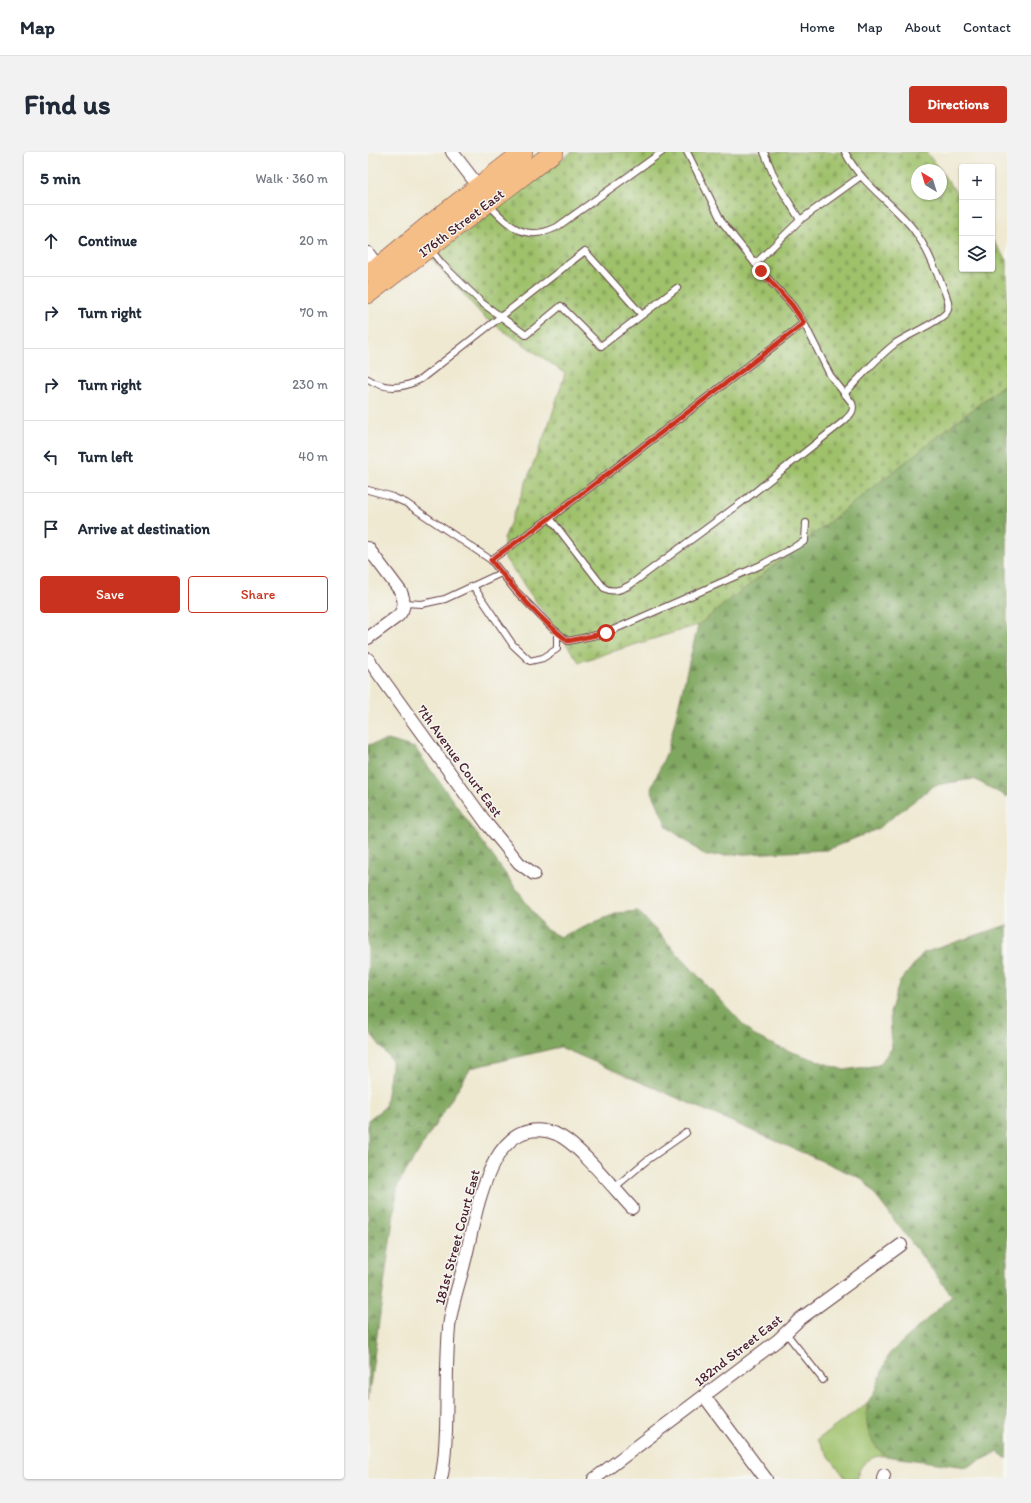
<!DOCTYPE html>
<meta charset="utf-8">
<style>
:root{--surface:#fff;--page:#f2f2f3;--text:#1f2937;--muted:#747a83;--line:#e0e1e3;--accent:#c8321e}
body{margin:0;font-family:Itim,sans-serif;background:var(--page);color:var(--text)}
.controls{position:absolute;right:12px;top:12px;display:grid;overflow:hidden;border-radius:4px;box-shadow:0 1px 3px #0004}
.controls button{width:36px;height:36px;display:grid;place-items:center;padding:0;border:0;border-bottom:1px solid var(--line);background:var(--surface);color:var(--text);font:20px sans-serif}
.compass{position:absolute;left:543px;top:12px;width:36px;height:36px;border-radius:50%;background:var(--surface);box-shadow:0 1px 3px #0004;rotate:322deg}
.stop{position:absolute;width:12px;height:12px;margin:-9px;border:3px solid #c8321e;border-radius:50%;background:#fff}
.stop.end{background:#c8321e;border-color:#fff;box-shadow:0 1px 4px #0008}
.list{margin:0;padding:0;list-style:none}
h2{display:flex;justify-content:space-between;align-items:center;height:52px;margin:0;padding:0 16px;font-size:17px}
h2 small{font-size:13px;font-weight:400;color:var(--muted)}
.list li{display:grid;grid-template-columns:26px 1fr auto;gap:12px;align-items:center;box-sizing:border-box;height:72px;padding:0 16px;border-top:1px solid var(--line)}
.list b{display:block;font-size:15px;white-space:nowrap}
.list em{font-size:13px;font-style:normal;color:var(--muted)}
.actions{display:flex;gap:8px;padding:12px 16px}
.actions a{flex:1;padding:9px 0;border:1px solid var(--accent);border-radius:4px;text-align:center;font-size:14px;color:var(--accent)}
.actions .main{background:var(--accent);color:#fff}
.icon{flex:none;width:22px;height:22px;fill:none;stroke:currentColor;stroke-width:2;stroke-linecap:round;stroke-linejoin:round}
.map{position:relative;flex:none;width:639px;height:1327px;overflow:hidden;border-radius:4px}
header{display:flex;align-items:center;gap:24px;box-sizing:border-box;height:56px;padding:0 20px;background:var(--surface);border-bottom:1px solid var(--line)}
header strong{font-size:19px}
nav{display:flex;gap:22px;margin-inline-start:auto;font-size:14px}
.intro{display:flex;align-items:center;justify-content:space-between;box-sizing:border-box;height:96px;padding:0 24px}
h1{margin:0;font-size:28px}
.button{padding:10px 18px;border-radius:4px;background:var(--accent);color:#fff;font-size:14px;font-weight:700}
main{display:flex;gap:24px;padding:0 24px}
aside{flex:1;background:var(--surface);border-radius:4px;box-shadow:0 1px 3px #0004}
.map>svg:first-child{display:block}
.forest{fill:url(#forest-firs);stroke:#646345}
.cemetery{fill:url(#cemetery-stones);stroke:#74704b}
.park{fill:#9fc16b;stroke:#74704b}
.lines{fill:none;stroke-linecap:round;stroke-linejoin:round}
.service-casing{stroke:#633d44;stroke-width:8}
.minor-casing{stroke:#633d44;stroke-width:14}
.primary-casing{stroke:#633d44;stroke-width:20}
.service{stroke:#fff;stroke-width:6}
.minor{stroke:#fff;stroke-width:12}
.primary{stroke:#f6be87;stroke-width:19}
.route{stroke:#c8321e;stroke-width:5}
.labels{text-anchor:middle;stroke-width:3;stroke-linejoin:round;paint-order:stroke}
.street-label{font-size:14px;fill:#4a1f2b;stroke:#f6f6f2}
</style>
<header>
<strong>Map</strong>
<nav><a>Home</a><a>Map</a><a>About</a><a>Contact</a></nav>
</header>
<div class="intro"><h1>Find us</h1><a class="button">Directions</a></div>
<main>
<aside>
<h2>5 min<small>Walk · 360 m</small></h2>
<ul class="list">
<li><svg class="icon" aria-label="ahead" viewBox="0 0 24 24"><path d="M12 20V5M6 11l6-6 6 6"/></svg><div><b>Continue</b></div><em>20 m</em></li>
<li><svg class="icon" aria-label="right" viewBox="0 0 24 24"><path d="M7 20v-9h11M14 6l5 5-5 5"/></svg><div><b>Turn right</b></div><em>70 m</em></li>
<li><svg class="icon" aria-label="right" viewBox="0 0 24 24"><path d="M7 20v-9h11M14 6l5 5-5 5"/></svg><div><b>Turn right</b></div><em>230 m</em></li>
<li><svg class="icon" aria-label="left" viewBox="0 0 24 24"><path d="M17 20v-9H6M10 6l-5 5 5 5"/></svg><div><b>Turn left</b></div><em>40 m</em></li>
<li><svg class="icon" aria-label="arrive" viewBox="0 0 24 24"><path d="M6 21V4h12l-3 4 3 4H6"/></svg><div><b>Arrive at destination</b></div></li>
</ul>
<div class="actions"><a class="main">Save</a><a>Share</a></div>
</aside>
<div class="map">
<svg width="639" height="1327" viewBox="0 0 639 1327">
<defs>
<pattern id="forest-firs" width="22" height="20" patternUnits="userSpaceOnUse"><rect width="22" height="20" fill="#7fa75f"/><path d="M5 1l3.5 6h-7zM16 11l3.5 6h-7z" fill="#6a874f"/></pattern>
<pattern id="cemetery-stones" width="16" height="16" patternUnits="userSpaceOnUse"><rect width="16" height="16" fill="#9fc16b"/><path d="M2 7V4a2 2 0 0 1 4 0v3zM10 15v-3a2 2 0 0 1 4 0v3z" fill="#8aa55d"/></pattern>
</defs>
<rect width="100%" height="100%" fill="#f6f6f2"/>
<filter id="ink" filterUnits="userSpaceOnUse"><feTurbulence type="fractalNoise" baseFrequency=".025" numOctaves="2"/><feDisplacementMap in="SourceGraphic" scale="8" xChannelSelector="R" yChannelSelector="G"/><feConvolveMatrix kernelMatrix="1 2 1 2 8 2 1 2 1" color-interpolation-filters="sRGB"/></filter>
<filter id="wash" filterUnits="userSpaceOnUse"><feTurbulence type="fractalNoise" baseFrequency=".012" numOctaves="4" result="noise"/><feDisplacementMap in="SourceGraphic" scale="16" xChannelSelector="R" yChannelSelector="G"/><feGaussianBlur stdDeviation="0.9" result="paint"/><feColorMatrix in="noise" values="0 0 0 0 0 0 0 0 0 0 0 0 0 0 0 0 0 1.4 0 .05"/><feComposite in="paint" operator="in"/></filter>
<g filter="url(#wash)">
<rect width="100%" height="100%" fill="#efe9d2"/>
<path class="forest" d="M639 230V645L606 627 567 633 509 677 459 698 338 704 299 675 283 637 300 597 330 473Z
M20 588 47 596 177 777 192 785 219 773 250 761 270 759 385 883 410 895 476 918 511 913 524 896 522 861 531 831 555 801 639 773V1307L630 1300 599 1315 517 1304 504 1290 500 1281 498 1271 499 1251 506 1241 521 1202 584 1144 495 1027 192 895 103 916 30 1032 0 1248V968L17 955 24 909 0 878V593Z"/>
<path class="cemetery" d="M204 0H558L572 18H549V42H573V20L594 48V117H624V88L639 108V230L330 473 211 510 136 405V387L183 266 197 221 117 166 63 106Z"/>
<path class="park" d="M499 1251C498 1275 498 1286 517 1304 514 1304 510 1304 507 1305 498 1308 488 1317 490 1327H478L449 1288Z"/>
</g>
<g filter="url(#ink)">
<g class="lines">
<g class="service-casing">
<path id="service" d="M319 0 354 70 393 119 424 153 436 171 462 223 484 251C487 259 482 263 476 269L374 350 262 433C253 438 245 441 236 436L182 366 436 171
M396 0 408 29 432 68
M120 52C142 74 156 91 189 75L294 0
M62 97 74 112 114 151 158 183 193 154 233 194 274 163
M387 112 432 68 493 24
M0 227C17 238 35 237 53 227L217 99 274 163 309 136
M476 242C493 225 509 205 528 191 541 182 569 171 578 161 584 154 577 141 574 133 565 112 556 89 541 72 520 48 491 29 477 0
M0 338 22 344 38 351 123 408 147 438 184 476 200 489 238 481 393 413 437 389 438 371
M123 408 182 366
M105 434 145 493 162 509 175 506 189 497V480
M36 451 54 452 77 447 133 421
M246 1036 278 1009 318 981
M418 1181 455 1228"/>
</g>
<g class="minor-casing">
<path id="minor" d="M84 0 111 35
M0 101 10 115
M0 396 33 440C37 449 37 457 30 464L0 486
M0 507 119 672 151 711 166 722
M336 1244 398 1327
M73 1327C77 1311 77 1295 78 1279 79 1245 78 1210 81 1176 83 1153 92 1130 97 1108 108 1065 121 957 188 982 209 990 247 1038 264 1056
M226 1327 410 1188 432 1167 533 1093
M515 1327 516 1323"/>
</g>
<g class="primary-casing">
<path id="primary" d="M0 120 10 115 56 77 155 0
M0 142 186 0"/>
</g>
<use href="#service" class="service"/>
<use href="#minor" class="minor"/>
<use href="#primary" class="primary"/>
</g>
</g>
<g class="lines" filter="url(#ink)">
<path class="route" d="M238 481 200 489C170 466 146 437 123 408L182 366 436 171 424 153 393 119"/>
</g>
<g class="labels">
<g class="street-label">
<text transform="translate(93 71) rotate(-37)" y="5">176th Street East</text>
<text transform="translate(92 609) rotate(54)" y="5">7th Avenue Court East</text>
<text transform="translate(89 1085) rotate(-75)" y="5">181st Street Court East</text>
<text transform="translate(370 1198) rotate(-38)" y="5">182nd Street East</text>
</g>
</g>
</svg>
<div class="controls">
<button>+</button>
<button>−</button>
<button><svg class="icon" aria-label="layers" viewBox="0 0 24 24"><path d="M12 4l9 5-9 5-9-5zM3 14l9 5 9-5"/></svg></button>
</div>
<svg class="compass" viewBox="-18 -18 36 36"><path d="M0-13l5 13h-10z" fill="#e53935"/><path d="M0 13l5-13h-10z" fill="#747a83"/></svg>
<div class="stop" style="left:238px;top:481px"></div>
<div class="stop end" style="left:393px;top:119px"></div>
</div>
</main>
